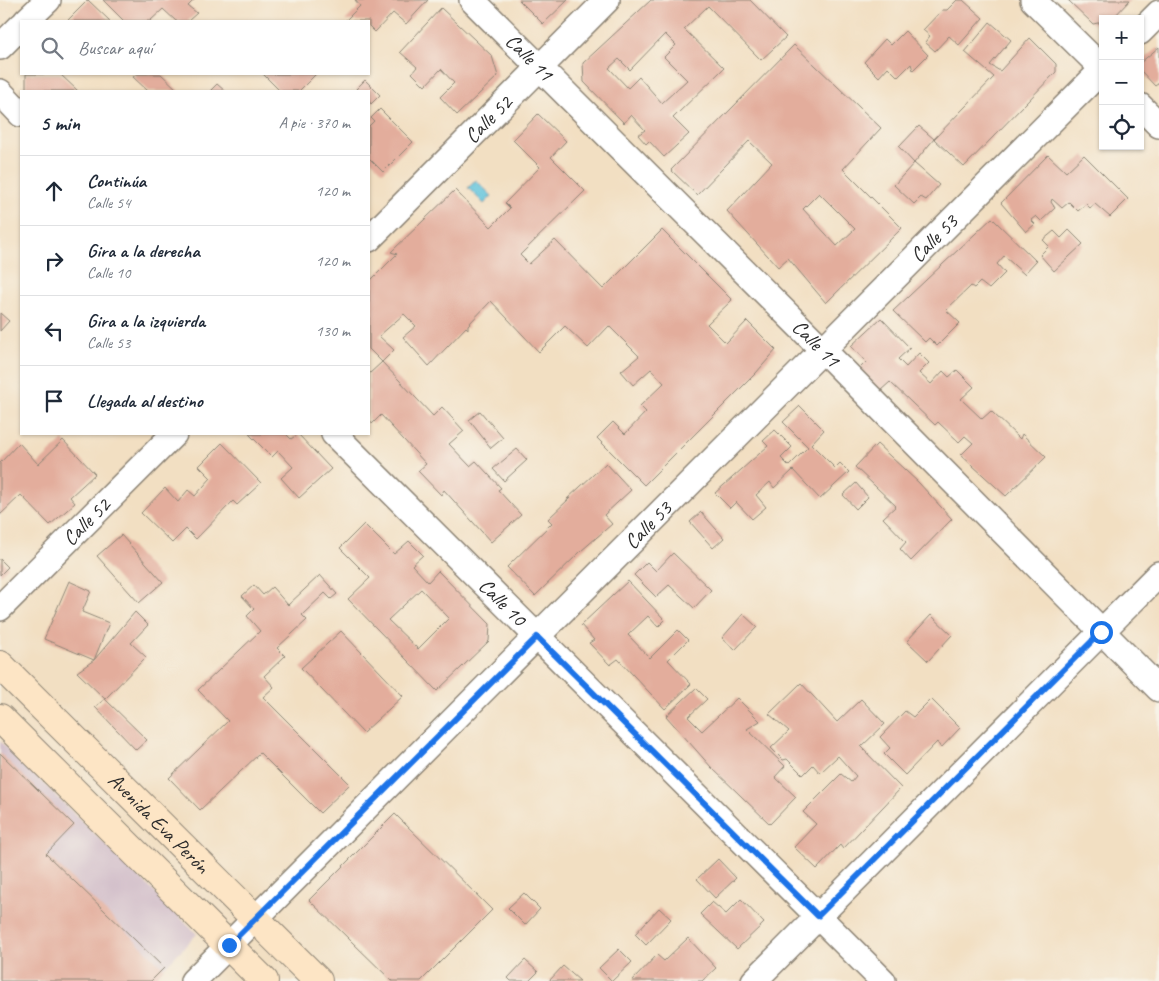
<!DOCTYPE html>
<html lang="es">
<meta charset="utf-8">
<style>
:root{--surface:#fff;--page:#f6f6f7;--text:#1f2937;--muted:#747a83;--line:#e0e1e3}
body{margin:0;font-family:Caveat,sans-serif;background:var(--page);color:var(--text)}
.controls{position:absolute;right:15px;top:15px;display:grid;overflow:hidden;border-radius:0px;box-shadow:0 1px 4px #0004}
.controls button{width:45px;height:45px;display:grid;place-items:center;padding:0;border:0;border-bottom:1px solid var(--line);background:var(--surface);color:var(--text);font:25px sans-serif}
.stop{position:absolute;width:15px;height:15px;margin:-11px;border:4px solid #1a73e8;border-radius:50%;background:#fff}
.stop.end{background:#1a73e8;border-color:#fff;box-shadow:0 1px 5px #0008}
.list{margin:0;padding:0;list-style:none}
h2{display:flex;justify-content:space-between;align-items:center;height:65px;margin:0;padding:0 20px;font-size:21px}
h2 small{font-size:16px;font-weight:400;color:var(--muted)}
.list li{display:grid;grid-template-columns:32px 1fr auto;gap:15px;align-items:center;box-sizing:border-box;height:70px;padding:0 20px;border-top:1px solid var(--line)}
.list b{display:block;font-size:19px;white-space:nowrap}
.list p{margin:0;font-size:16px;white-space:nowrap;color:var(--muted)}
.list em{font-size:16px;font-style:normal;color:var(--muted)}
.icon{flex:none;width:28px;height:28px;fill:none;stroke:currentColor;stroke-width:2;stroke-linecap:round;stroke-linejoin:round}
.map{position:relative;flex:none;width:1159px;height:981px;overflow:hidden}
.search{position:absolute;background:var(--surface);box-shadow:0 1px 4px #0004;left:20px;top:20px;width:350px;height:55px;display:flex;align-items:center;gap:12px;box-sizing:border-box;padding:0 18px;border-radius:0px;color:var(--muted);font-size:19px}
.panel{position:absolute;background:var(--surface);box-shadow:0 1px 4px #0004;left:20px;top:90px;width:350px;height:345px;border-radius:0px}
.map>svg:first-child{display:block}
.industrial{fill:#d1bdc9}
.water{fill:#5dc2db;stroke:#447683}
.building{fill:#e3ad9c;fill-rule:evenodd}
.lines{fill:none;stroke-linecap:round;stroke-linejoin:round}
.street-casing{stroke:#8e8576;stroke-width:28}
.secondary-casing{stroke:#8e8576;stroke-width:30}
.street{stroke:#fff;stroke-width:25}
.secondary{stroke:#fde5c5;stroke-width:28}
.route{stroke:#1a73e8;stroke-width:6}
.labels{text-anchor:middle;stroke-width:4;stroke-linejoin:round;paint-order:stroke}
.street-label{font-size:21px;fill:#2b2b2b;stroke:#f7f3e8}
</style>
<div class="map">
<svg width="1159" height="981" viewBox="0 0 1159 981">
<rect width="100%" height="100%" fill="#f7f3e8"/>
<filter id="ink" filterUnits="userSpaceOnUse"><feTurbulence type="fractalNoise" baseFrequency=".02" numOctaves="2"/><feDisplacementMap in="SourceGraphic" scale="10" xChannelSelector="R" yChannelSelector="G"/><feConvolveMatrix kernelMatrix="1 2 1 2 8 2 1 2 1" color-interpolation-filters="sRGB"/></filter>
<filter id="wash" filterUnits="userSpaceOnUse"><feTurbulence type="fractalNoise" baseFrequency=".0096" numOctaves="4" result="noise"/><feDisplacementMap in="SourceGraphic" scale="20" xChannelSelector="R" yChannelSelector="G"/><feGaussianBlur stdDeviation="1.12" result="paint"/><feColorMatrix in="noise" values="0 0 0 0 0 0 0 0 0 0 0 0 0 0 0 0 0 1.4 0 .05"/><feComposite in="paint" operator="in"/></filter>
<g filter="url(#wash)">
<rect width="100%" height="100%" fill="#f2dfc2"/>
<path class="industrial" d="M0 741 197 934 151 981H0Z"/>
<path class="water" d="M476 180 492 196 484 204 468 188Z"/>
<g id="blocks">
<path class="building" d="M88 0 110 21H67Z
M103 0H194L188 6 197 13 188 21H176L163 9 150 21H124Z
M355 0H428L406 24 393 13 375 32 369 26V21H345L360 6Z
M519 0H568L543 24Z
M651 0H750L786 37 761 60 708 6 684 29 724 68 673 118 689 134 664 157 649 141 646 144 638 135 645 130 631 115 624 123 584 82 583 63ZM665 34 676 45 664 57 687 80 662 103 639 77 628 88 609 68 619 59 630 70Z
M957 0H963L983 18 959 45 949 36 935 51 925 42 930 36 923 30 942 10H947Z
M1068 0H1130L1112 19H1103V22L1093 24Z
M441 8 492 56 498 76 457 115 440 97 454 83 441 69 425 86 412 73 417 67 400 52Z
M990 22 1011 40 990 65 1000 71 1030 38 1056 64V72L964 167 934 139 994 77 965 52Z
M905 31 928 55 913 70 911 64 898 77 888 67 879 77 864 62 885 39 891 45Z
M794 45 881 128 843 169 902 228 826 303 788 258 778 267 727 211 772 163 749 141 697 195 671 170ZM819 193 855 229 837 246 803 209Z
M1159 47V83L1155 86 1140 70V63Z
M26 74H60L78 91H30L26 88Z
M137 74H161L179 91H148L133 77Z
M263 74H316L299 91H280Z
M365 80 380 95 371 104 369 101V91H358L356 89Z
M217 84 225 91H210Z
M380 109 413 142 383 172 369 158V126L374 121 371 118Z
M538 114 566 141 551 157 585 191 520 255 529 264 555 240 603 289 662 230 732 300 707 324 726 343 747 321 776 350 756 373 644 485 597 438 613 422 625 434 646 412 640 406 664 383 651 369 633 385 621 371 639 356 609 326 588 348 565 326 539 352 491 301 468 325V329L466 327 429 366 403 337 416 326 404 314 379 336 394 350 382 362 369 349V282L397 254 391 252 455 190 491 227 510 208 505 203 540 167 513 140Z
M919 126 934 139 914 163 899 147Z
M1048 155 1066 172 1084 155 1128 199 1110 217 1095 204 1090 208 1086 204 1078 211 1069 202 1062 208 1052 199 1051 202 1055 208 1041 221 1036 216 1031 220 1035 224 1026 232 1001 203Z
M914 163 939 185 926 200 921 197 914 204 894 185Z
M992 218 1036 261 1024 274 1004 256 997 264 1005 273 989 289 980 282 974 288 971 286 946 310 960 323 937 346 929 338 925 342 893 311Z
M1069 230 1083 244 1054 271 1040 255 1049 246 1043 240 1054 231 1061 238Z
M0 313 9 321 0 331Z
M881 318 910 348 898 359 906 367 919 353 929 363 919 373 931 384 943 371 949 377 957 370 974 387 961 399 982 419 991 411 1020 439 1022 434 1046 457 1006 496 961 455 973 443 965 436 959 442 938 422 935 425 890 382 880 391 859 369 866 362 851 346Z
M382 362 433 416 442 407 464 431 449 444 470 466 476 461 501 488 498 490 521 515 491 542 444 490 441 495 418 471 426 464 381 415 372 424 369 420V374Z
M800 406 824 430 811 444 835 468 840 463 849 472 820 499 793 470 774 488 770 482 756 495 766 507 752 519 736 502 730 508 715 493 768 446 763 441 775 430 792 447 781 458 789 466 808 447 783 422Z
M480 411 503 438 491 448 469 420Z
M249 434H286L291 439 298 434 331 469 299 498 281 478 293 467 278 451 272 457Z
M63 440 95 474 70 497 75 503 50 525 21 495 0 515V463L19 443 38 464Z
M222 443 261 483 237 505 233 501 196 539 186 529 172 543 141 513 165 488 178 502 188 490 195 496 211 478 199 466Z
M877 444 919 483 952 519 911 561 900 549 906 542 883 518 896 506 855 467Z
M517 449 527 460 504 481 493 469Z
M606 463 631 490 604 515 612 524 581 551 535 596 507 567 552 523 548 519 570 498 567 499Z
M856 483 868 497 856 509 843 495Z
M701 512 724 538 713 548 690 522Z
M364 524 394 554 409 541 423 555 412 565 428 582 438 571 490 624 489 641 437 691 348 599 370 578 340 548ZM421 589 449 618 418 649 388 620Z
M121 535 163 582 139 603 97 556Z
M673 553 711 590 694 608 669 585 656 597 634 575 647 562 656 571Z
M0 559 8 567 0 575Z
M320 575 337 594 331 599 325 593 302 615 307 620 277 648 285 656 264 676 274 687 263 697 350 784 320 813 260 753 200 810 169 778 228 721 198 690 260 631 247 616 254 609 242 596 254 585 263 595 272 587 288 605Z
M69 581 91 591 82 612 109 623 94 660 135 612 148 625 131 643 146 657 105 699 147 740 136 750 95 707 105 699 77 672 94 660 44 639Z
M628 581 665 620 658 627 648 616 628 635 650 658 678 630 688 640 668 660 691 684 665 709 618 659 610 665 589 643 594 640 581 625Z
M743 614 757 627 735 650 722 638Z
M931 615 952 635 928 661 907 641Z
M341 631 403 696 363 733 301 668Z
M801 683 837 722 861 699 885 724 861 747 901 788 843 849 840 845 817 869 794 847 816 824 803 812 841 774 851 782 856 776 838 756 820 773 813 765 803 775 787 759 783 760 771 748 789 731 769 714Z
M696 688 707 699 688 717 702 731 737 698 760 721 747 729 785 766 775 777 796 797 770 824 711 767 666 716Z
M931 699 960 728 941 748 937 742 905 775 884 754 890 748 880 737 905 711 913 717Z
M0 753 74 825 46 854 164 968 151 981H0Z
M395 814 492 910 421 981H392L309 900Z
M718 859 736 878 715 898 697 879Z
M524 893 540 909 525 925 508 908Z
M741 899 764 923 737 949 700 914 712 902 726 914Z
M659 908 671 919 646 945 635 934Z
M688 938 716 968 702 981H632L657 955 664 961Z
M619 949 632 962 612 981 599 968Z
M525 960 538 972 529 981H511L508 978Z
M563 966 580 981H549Z"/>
</g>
</g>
<g filter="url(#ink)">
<use href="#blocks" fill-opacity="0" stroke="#8e8576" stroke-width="1"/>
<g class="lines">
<g class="street-casing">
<g id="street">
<path id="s1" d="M472 0 822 349 1159 689"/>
<path d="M1033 0 1103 69"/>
<path d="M26 21 48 0"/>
<path d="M1140 32 1159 13"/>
<path d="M0 47 21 26"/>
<path d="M0 92 21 114"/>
<path d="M1140 106 1159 125"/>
<path id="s2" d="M369 239 607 0"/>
<path id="s3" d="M334 434 883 981"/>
<path id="s4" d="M0 608 174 434"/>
<path id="s5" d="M193 981 1103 69"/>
<path d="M754 981 1159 574"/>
</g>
</g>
<g class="secondary-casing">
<g id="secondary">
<path id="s6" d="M0 665 318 981"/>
<path d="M0 718 264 981"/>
</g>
</g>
<use href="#street" class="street"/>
<use href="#secondary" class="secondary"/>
</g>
</g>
<g class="lines" filter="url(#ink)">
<path class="route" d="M229 945 537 637 818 916 1101 632"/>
</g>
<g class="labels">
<g class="street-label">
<text dy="7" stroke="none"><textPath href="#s1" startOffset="81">Calle 11</textPath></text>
<text dy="7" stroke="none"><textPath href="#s2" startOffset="169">Calle 52</textPath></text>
<text dy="7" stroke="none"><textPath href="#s5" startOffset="1049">Calle 53</textPath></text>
<text dy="7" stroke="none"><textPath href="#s1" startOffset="486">Calle 11</textPath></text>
<text dy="7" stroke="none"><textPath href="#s4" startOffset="122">Calle 52</textPath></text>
<text dy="7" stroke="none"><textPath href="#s5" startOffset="644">Calle 53</textPath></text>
<text dy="7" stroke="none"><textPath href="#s3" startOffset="238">Calle 10</textPath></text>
<text dy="7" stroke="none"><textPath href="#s6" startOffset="224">Avenida Eva Perón</textPath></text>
</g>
</g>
</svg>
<div class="controls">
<button>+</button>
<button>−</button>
<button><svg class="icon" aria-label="locate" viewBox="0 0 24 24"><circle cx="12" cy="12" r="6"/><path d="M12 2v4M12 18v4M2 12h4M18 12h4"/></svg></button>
</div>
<div class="stop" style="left:1101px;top:632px"></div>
<div class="stop end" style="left:229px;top:945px"></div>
<div class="search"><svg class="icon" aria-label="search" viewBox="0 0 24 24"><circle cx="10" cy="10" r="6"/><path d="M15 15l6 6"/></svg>Buscar aquí</div>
<section class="panel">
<h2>5 min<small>A pie · 370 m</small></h2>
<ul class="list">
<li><svg class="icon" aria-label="ahead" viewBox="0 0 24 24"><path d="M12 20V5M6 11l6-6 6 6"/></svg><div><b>Continúa</b><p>Calle 54</p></div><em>120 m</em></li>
<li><svg class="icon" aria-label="right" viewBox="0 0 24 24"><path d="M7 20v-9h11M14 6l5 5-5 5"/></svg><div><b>Gira a la derecha</b><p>Calle 10</p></div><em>120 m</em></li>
<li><svg class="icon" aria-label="left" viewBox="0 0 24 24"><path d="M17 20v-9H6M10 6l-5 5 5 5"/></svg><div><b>Gira a la izquierda</b><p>Calle 53</p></div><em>130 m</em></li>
<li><svg class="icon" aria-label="arrive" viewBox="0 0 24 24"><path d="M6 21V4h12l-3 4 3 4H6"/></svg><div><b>Llegada al destino</b></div></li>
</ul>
</section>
</div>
